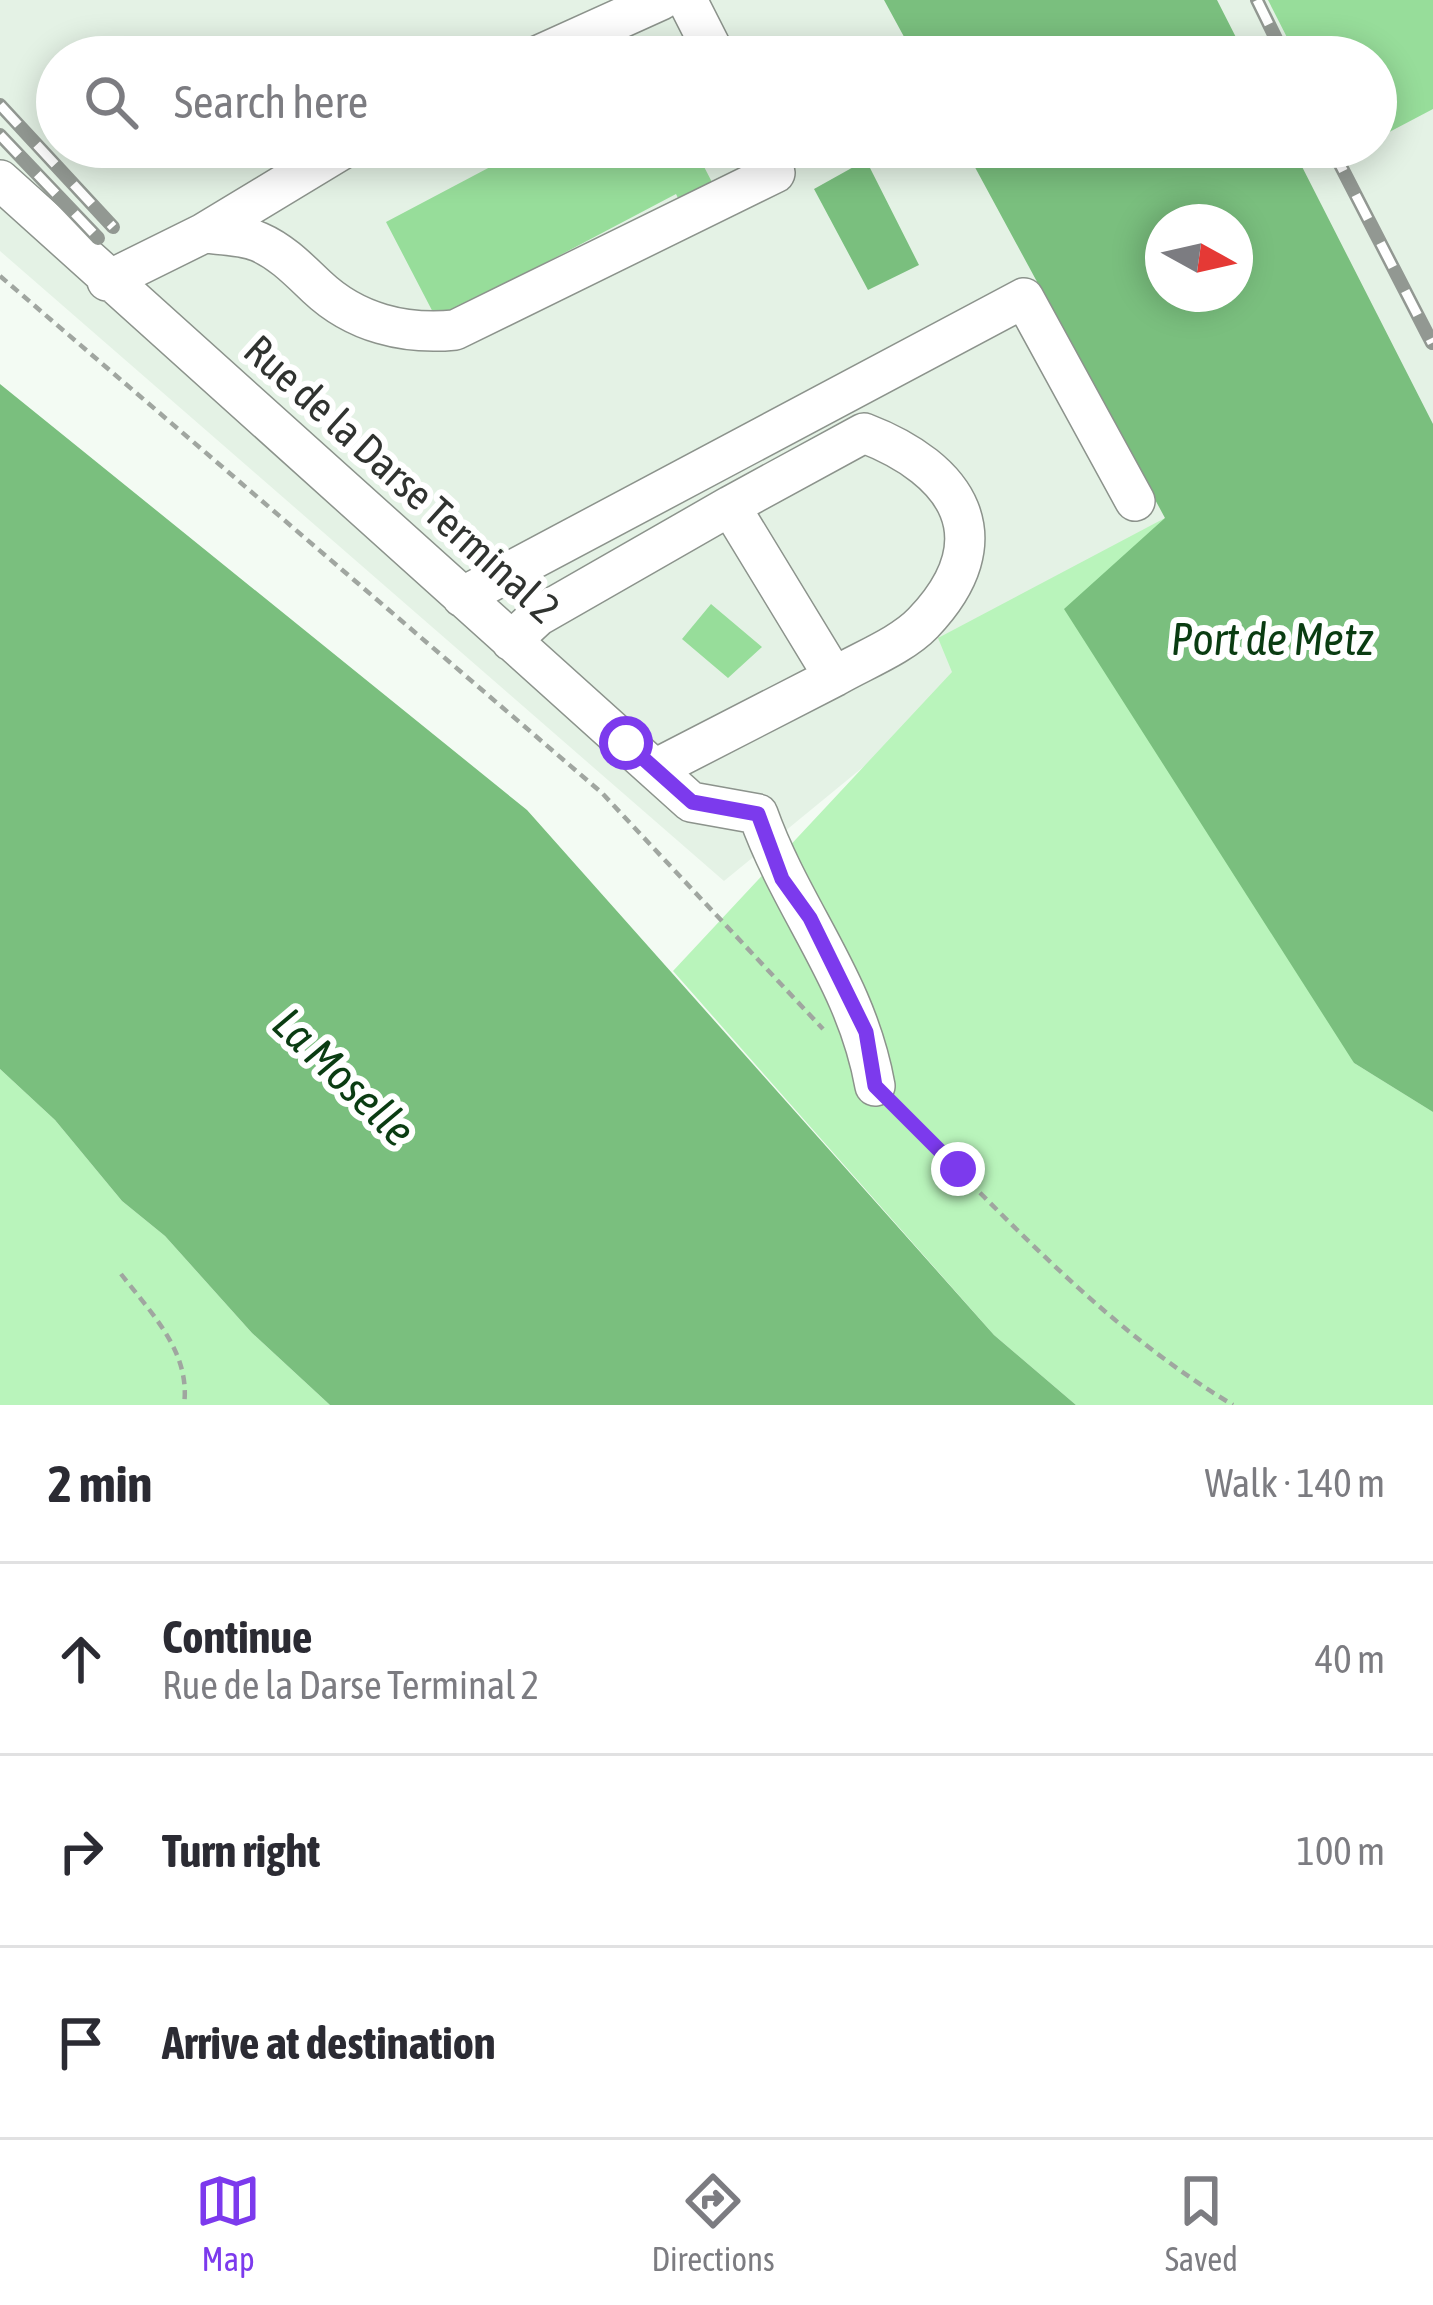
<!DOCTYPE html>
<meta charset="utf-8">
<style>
:root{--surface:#fff;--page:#f7f7f7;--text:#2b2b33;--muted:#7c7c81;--line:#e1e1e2;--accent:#7c3aed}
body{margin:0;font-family:"Asap Condensed",sans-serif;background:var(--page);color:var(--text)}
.compass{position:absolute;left:1145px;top:204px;width:108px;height:108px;border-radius:50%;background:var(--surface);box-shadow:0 6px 30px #0003;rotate:98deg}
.stop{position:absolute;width:36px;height:36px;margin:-27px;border:9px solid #7c3aed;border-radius:50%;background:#fff}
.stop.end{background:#7c3aed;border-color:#fff;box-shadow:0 3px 12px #0008}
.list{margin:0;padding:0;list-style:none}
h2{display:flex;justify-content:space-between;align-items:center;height:156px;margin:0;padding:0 48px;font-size:51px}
h2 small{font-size:39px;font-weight:400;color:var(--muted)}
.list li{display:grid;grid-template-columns:78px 1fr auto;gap:36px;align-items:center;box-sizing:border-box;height:192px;padding:0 48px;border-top:3px solid var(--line)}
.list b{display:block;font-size:45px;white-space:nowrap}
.list p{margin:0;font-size:39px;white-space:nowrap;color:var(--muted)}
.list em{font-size:39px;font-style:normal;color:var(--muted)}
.icon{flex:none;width:66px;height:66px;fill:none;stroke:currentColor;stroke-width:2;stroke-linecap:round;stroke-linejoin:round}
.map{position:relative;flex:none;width:1433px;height:1405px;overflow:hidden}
.search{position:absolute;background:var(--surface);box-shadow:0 6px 30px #0003;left:36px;right:36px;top:36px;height:132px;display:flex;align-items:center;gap:30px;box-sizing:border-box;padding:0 42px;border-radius:66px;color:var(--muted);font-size:45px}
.sheet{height:732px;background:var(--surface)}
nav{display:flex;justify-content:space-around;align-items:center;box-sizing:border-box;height:168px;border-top:3px solid var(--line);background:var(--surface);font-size:33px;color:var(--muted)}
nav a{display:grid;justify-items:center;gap:6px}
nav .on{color:var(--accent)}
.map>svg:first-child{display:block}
.built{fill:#e4f2e5;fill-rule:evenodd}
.green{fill:#b9f4bb}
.water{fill:#7abf7e;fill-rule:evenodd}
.building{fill:#97dd9a}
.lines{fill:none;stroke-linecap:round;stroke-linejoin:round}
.minor-casing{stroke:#8c938c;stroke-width:42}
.path{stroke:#a0a6a0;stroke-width:4.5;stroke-dasharray:9 6;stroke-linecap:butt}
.minor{stroke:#fff;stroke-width:39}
.rail-casing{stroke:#929892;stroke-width:14}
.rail{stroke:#fff;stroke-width:9;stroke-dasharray:27;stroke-linecap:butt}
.route{stroke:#7c3aed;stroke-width:15}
.labels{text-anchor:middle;stroke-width:12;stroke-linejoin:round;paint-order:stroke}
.street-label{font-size:42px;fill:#303330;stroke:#fff}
.water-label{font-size:45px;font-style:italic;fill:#0a3c12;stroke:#fff}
</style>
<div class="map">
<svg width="1433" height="1405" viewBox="0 0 1433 1405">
<rect width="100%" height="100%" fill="#f3fbf3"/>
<path class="built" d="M0 0H1433V1166L1050 614 724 881 0 251ZM57 57H1376V147H57ZM1163 222H1235V294H1163Z"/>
<path class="green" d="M1165 518 1354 1063 1433 1112V1405H1076L994 1335 673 971 952 672 938 638Z
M0 1069 55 1120 122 1201 165 1236 252 1333 330 1405H0Z"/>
<path class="water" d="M884 0H1217L1246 57H915Z
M964 147H1292L1433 424V1112L1354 1063 1064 609 1165 518ZM1163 222H1235V294H1163Z
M866 160 919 265 868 290 814 189Z
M0 384 527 810 994 1335 1076 1405H330L252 1333 165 1236 122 1201 55 1120 0 1069Z"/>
<path class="building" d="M1268 0H1433V109L1376 139V57H1297Z
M528 147H726L700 159 714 186 681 204 676 194 437 320 386 222Z
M711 604 762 647 728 678 682 639Z"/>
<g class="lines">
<g class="minor-casing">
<path id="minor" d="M687 0 716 57
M535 57 661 0
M0 180 691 802 758 814C793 912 856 980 875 1086
M204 233C221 235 243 235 259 242 282 252 299 270 317 287 355 323 405 335 455 330L775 173 761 147
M107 281 204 233 346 147
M730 506 864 433C958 469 1004 538 923 623 901 646 861 661 834 677
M462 597 1024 298 1135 501
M511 641 538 616 730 506 834 677 655 769"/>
</g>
<path class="path" d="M0 276 602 793 823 1029
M896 1107C1002 1214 1103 1327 1233 1405
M121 1274C151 1313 191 1352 184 1405"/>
<use href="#minor" class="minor"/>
<g class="rail-casing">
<path id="rail" d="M1257 0 1285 57
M0 105 113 227
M0 135 98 238
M1331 147 1432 343"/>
</g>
<use href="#rail" class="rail"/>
</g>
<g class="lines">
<path class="route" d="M626 743 692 802 758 814 782 879 810 918 866 1032 875 1086 958 1169"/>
</g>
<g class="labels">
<g class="street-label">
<text transform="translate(402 479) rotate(42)" y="15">Rue de la Darse Terminal 2</text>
</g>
<g class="water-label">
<text x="1272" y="655">Port de Metz</text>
<text transform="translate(344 1077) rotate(44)" y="16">La Moselle</text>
</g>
</g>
</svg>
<svg class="compass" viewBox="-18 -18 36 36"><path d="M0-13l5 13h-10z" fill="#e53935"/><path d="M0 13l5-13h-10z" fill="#7c7c81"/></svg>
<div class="stop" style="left:626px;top:743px"></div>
<div class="stop end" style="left:958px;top:1169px"></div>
<div class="search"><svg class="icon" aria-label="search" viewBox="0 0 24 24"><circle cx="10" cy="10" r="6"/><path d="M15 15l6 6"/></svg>Search here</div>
</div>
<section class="sheet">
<h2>2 min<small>Walk · 140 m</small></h2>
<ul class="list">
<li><svg class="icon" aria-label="ahead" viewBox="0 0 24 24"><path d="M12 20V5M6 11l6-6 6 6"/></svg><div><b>Continue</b><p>Rue de la Darse Terminal 2</p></div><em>40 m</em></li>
<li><svg class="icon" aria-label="right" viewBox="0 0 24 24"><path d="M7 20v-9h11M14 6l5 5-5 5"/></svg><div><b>Turn right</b></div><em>100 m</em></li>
<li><svg class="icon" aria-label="arrive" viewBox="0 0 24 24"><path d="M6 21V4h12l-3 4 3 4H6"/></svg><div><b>Arrive at destination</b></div></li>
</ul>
</section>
<nav>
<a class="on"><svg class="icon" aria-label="map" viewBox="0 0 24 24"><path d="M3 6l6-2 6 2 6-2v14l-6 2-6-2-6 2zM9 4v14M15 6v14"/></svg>Map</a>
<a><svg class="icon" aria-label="directions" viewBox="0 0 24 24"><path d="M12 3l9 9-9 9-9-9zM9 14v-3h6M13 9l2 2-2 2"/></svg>Directions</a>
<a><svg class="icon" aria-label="saved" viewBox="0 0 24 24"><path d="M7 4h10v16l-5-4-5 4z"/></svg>Saved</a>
</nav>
